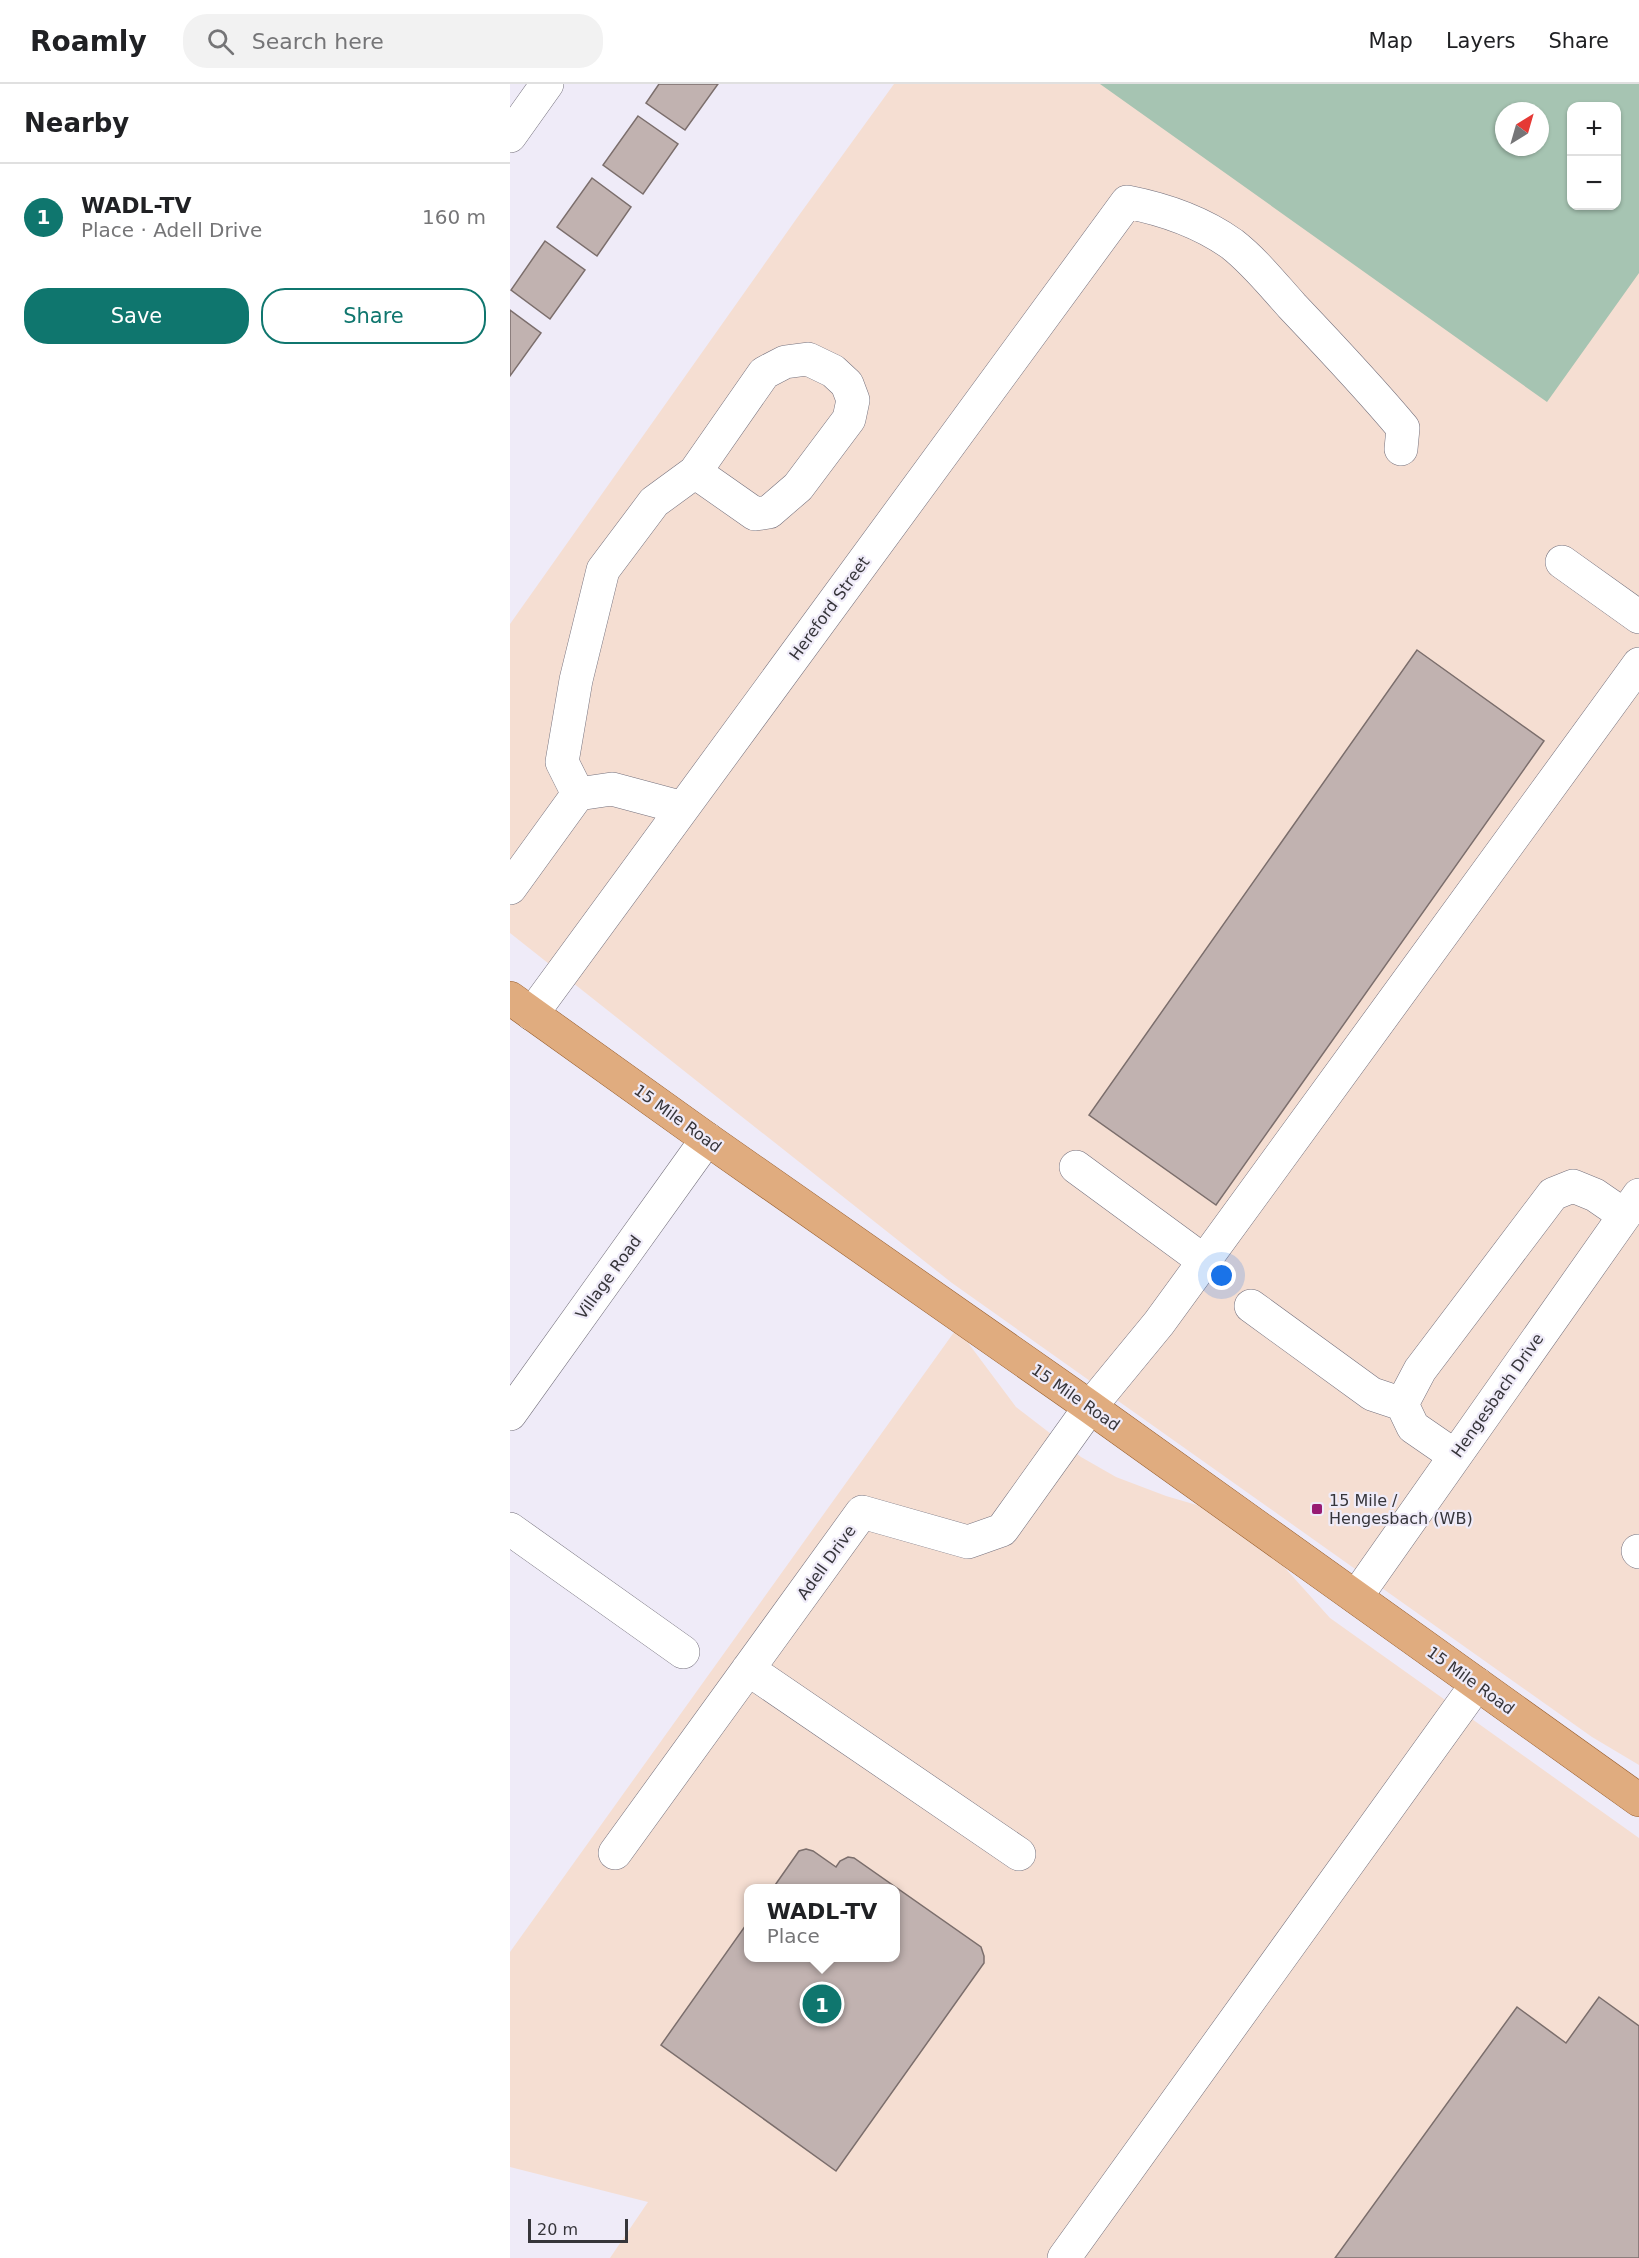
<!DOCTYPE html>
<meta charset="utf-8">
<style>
:root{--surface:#fff;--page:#f2f2f2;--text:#202124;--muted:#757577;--line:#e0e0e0;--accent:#0f766e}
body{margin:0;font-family:"DejaVu Sans",sans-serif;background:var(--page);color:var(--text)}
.controls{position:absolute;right:18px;top:18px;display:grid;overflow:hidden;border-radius:12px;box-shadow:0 2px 4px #0004}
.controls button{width:54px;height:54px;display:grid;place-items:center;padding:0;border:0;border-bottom:2px solid var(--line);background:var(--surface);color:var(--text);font:30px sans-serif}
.compass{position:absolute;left:985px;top:18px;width:54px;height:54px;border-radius:50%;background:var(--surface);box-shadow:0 2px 4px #0004;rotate:37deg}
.scale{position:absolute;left:18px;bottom:15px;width:100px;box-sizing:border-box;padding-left:6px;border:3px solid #36353a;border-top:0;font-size:16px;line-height:21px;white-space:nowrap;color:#36353a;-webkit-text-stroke:4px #efebf8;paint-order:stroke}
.you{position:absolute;left:712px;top:1192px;width:21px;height:21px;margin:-15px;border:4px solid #fff;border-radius:50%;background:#1a73e8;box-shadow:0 0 0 9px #1a73e833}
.badge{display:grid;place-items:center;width:39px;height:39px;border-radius:50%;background:var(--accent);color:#fff;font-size:20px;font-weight:700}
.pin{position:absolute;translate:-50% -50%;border:3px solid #fff;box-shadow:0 2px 6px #0006}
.popup{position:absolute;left:234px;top:1800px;width:156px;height:78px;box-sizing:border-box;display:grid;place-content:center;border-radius:12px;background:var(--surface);filter:drop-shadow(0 2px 4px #0005);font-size:20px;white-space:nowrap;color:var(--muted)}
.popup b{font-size:22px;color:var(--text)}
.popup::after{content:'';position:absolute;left:50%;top:100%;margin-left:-12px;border:12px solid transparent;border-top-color:var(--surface)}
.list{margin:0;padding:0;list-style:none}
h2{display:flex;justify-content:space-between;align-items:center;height:78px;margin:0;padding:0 24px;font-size:26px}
h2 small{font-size:20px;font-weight:400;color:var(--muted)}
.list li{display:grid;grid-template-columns:39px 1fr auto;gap:18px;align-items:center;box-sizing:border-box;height:108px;padding:0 24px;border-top:2px solid var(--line)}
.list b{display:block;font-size:22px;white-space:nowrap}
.list p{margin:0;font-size:20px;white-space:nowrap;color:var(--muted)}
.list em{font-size:20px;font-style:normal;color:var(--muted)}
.actions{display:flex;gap:12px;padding:18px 24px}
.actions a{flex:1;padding:14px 0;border:2px solid var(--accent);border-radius:24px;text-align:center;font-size:21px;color:var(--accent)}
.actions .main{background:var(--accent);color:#fff}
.icon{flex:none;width:33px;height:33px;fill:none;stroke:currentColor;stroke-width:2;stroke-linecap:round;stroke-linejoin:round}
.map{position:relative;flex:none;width:1129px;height:2174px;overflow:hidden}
header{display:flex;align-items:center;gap:36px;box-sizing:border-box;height:84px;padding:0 30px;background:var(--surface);border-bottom:2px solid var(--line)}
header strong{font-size:28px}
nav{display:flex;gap:33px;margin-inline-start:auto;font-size:21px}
.search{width:420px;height:54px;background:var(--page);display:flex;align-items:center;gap:15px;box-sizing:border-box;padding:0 21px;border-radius:24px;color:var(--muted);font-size:22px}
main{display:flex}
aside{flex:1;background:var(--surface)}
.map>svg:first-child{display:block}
.industrial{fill:#f5ded2;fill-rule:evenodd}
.green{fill:#a6c4b2;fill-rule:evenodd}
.building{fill:#c1b2b0;stroke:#7b6e6c;stroke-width:1.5}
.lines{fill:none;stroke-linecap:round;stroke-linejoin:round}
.minor-casing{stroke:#75717d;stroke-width:34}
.major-casing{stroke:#985f2f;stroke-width:34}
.minor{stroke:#fff;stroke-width:33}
.major{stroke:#e0ac7f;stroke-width:33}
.poi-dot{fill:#971b74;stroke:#efebf8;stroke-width:2}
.labels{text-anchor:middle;stroke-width:4.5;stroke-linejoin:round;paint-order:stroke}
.street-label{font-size:16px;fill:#36353a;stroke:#efebf8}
.poi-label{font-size:16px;fill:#36353a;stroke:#efebf8;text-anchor:start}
</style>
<header>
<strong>Roamly</strong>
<div class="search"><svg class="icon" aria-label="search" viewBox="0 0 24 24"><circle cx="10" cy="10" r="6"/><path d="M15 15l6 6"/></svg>Search here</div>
<nav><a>Map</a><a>Layers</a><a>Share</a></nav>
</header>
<main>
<aside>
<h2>Nearby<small></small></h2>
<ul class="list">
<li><span class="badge">1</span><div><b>WADL-TV</b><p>Place · Adell Drive</p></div><em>160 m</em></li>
</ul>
<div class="actions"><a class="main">Save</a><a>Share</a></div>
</aside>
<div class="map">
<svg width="1129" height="2174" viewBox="0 0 1129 2174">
<rect width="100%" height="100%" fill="#efebf8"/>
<path class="industrial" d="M384 0H1129V1681L1082 1653 442 1199 0 849V540L287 134ZM1062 22H1106V122H1062ZM994 27H1030V63H994Z
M447 1244 506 1323 571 1373 606 1393 656 1412 697 1424 757 1464 820 1534 1129 1754V2174H100L138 2118 0 2083V1868ZM238 1804H386V1874H238Z"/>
<path class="green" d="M590 0H1129V189L1037 318ZM1062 22H1106V122H1062ZM994 27H1030V63H994Z"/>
<path class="building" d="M149 0H208L175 46 136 19Z
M128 32 168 60 133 110 93 81Z
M82 94 121 123 87 172 47 143Z
M35 157 75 186 40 235 1 206Z
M0 226 31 249 0 292Z
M907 566 1034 657 706 1121 579 1031Z
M296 1765 303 1767 326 1783 330 1777 338 1773 344 1774 471 1863 474 1872V1879L326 2087 151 1961 238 1838V1874H386V1804H263L289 1767Z
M1089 1913 1129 1942V2174H825L1007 1923 1056 1959Z"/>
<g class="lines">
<g class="minor-casing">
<path id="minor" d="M0 52 37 0
M1052 478 1129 533
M68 710 52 678 66 596 93 486 144 418 185 388 254 289 275 278 298 275 323 287 337 300 343 316 339 335 288 403 259 428 245 430 185 388
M0 804 68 710 102 705 173 724
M22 930 617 118C653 125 691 138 722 160 745 178 763 201 782 222 820 262 858 302 893 344L891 365
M566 1083 694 1177
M741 1222 862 1310 892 1320
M0 1330 197 1055
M945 1372 903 1343 892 1320 910 1286 1043 1110 1063 1102 1085 1111 1114 1131
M0 1445 173 1568
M1128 1467 1129 1468
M846 1513 1129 1111
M238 1585 509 1770
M105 1769 352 1428 458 1458 492 1446 580 1323 649 1239 1129 580
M554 2174 967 1600"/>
</g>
<g class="major-casing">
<path id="major" d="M0 914 197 1055 580 1323 1129 1716"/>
</g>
<use href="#minor" class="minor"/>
<use href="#major" class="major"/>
</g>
<rect class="poi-dot" x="801" y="1419" width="12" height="12" rx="3"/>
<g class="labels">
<g class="street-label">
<text transform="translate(319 524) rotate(-54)" y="6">Hereford Street</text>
<text transform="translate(168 1034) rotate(36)" y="6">15 Mile Road</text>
<text transform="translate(98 1193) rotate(-54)" y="6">Village Road</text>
<text transform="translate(987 1311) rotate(-55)" y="6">Hengesbach Drive</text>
<text transform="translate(566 1313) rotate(35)" y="6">15 Mile Road</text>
<text transform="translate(316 1478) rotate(-54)" y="6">Adell Drive</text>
<text transform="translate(961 1596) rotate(36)" y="6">15 Mile Road</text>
</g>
<g class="poi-label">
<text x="819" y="1422">15 Mile /<tspan x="819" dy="18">Hengesbach (WB)</tspan></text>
</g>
</g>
</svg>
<div class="controls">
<button>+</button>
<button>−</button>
</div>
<svg class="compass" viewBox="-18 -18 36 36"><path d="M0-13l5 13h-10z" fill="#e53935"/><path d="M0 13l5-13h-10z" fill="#757577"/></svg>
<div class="scale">20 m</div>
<div class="you"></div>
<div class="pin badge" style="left:312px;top:1920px">1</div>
<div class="popup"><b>WADL-TV</b>Place</div>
</div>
</main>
